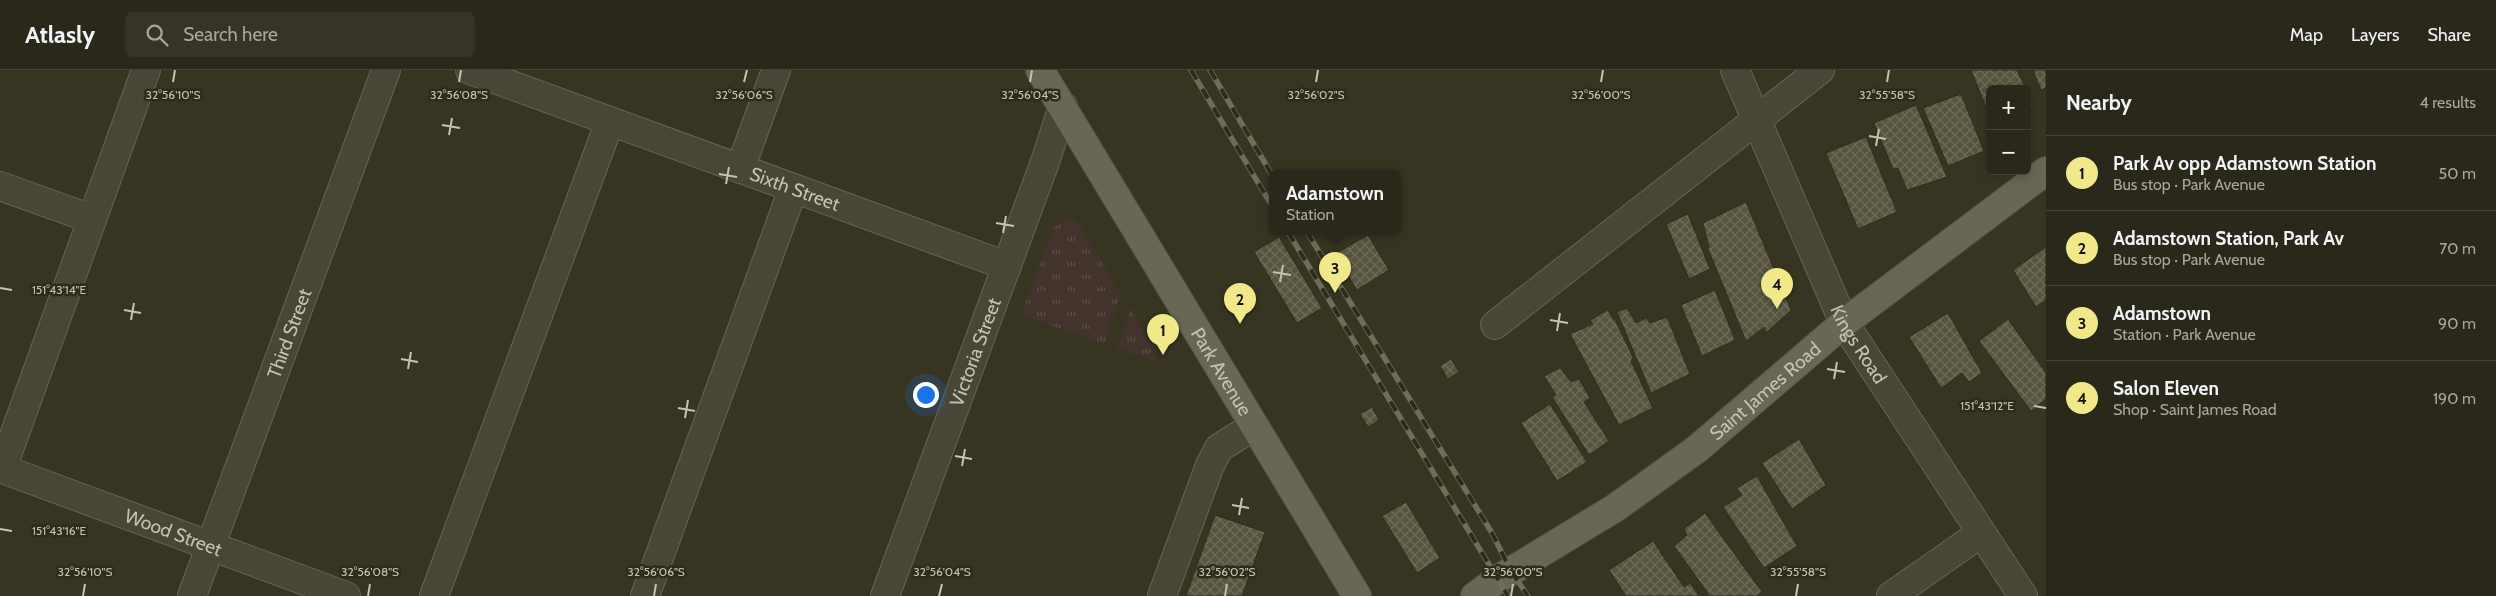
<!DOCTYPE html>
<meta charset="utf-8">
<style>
:root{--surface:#29281a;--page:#353427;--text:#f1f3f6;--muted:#a5a6a2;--line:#454439;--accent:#f1e989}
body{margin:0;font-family:Cabin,sans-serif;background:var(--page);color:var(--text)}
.controls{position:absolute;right:15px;top:15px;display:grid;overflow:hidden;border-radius:8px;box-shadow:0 2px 12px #0003}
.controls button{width:45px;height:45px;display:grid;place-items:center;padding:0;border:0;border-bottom:1px solid var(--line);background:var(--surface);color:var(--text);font:25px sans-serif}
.you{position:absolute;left:925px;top:324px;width:18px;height:18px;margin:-12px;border:4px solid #fff;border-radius:50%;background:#1a73e8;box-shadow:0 0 0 8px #1a73e833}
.badge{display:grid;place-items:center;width:32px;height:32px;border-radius:50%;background:var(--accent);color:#111;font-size:16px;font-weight:700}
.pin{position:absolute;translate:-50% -41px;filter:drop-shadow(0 1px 2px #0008)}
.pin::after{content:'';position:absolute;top:26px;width:18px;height:15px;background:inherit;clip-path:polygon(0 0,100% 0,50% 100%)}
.popup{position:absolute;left:1269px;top:100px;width:132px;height:65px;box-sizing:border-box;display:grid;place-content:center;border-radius:8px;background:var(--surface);filter:drop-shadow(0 1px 4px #0005);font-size:16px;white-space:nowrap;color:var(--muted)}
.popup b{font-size:19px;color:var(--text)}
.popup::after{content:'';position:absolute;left:50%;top:100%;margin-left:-10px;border:10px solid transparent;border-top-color:var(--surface)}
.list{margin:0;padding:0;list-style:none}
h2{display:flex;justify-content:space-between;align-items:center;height:65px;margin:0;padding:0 20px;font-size:21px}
h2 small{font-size:16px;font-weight:400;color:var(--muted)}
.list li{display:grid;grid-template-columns:32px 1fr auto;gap:15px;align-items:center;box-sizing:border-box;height:75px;padding:0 20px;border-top:1px solid var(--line)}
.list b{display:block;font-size:19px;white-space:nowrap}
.list p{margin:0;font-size:16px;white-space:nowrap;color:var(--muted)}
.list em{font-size:16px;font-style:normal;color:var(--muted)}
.icon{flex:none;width:28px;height:28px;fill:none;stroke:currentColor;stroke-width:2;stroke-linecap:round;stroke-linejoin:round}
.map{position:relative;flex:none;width:2046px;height:526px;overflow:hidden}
header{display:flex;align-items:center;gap:30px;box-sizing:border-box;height:70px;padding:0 25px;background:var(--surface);border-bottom:1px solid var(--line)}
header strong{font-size:24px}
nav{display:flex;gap:28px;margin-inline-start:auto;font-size:18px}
.search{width:350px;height:45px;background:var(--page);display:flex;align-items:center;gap:12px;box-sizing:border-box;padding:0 18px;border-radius:8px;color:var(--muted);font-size:19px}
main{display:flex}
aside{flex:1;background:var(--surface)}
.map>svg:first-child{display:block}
.grass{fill:url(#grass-tufts)}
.building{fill:url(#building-cross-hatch);stroke:#2f2d1d}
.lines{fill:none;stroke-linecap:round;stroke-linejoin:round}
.minor-casing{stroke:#666453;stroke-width:30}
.major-casing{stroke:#51503f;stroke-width:30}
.minor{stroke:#484636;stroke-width:28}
.major{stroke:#686654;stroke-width:28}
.rail-casing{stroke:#6f6c58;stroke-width:5.5}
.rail{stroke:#2d2b1b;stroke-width:4;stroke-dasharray:11;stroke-linecap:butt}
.ticks{fill:none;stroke:#c4c3b0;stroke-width:2}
.labels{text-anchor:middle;stroke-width:5;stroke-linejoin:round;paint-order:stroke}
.street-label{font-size:19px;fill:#c4c3b0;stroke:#2d2b1b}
.ticks-label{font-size:12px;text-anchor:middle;fill:#c4c3b0;stroke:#2d2b1b;stroke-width:5;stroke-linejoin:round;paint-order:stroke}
</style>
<header>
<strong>Atlasly</strong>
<div class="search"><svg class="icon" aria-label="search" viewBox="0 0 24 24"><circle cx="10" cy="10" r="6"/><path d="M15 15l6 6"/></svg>Search here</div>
<nav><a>Map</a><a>Layers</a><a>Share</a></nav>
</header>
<main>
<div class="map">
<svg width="2046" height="526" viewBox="0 0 2046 526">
<defs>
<pattern id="grass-tufts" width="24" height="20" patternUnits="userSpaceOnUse" patternTransform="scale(1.25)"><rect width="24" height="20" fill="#42332d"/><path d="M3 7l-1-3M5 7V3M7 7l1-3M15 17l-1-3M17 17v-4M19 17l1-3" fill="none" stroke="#5c4f49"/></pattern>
<pattern id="building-cross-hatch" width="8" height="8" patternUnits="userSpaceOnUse" patternTransform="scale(1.25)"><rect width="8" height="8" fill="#57553f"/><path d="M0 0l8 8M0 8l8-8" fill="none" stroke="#6e6c58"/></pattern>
</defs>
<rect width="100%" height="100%" fill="#373522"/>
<path class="grass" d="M1070 147 1080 156 1121 224 1104 274 1021 245 1054 157Z
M1131 239 1159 292 1116 278Z"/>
<path class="building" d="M1971 0H2017L2026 19H1990L1989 45Z
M2033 0H2046V18L2041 20Z
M2027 22 2033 35 2027 38Z
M1961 24 1984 81 1948 96 1923 38Z
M1916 35 1947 107 1907 120 1898 98 1893 99 1874 53Z
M1866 67 1897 142 1858 159 1826 83Z
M1746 132 1791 240 1766 263 1764 257 1746 271 1708 179 1709 177 1703 153Z
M1688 144 1710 199 1689 209 1666 154Z
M1368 165 1389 200 1357 220 1335 184Z
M1279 167 1322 238 1297 253 1254 182Z
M2046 177V230L2036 237 2013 200Z
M1715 220 1735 270 1702 286 1681 235Z
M1627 238 1636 253 1646 248 1650 253 1667 247 1690 304 1651 323 1617 242Z
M1608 240 1613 249 1614 248 1633 287 1631 291 1653 338 1619 355 1570 264 1593 254 1590 250Z
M1948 243 1982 303 1969 312 1962 303 1941 318 1909 267Z
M2008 249 2046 303V329L2031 341 1979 271Z
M1451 289 1459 302 1448 309 1440 296Z
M1560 298 1571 312 1579 309 1590 328 1584 332 1609 371 1589 385 1552 327 1556 325 1544 306Z
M1550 334 1587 392 1557 411 1521 353Z
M1372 337 1379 350 1368 357 1360 344Z
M1799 369 1826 415 1792 439 1762 393Z
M1757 406 1797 476 1764 498 1723 437 1742 425 1737 418Z
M1406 432 1440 488 1417 503 1382 446Z
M1705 443 1762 522 1757 526H1710L1674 476 1687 465 1684 459Z
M1215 445 1265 462 1242 526H1186Z
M1653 471 1684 517 1690 513 1699 526H1626L1609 500Z"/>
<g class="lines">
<g class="minor-casing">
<g id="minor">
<path id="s1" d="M470 0 1007 196"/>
<path id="s2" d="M1735 0 1844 253 2023 526"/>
<path d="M740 99 776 0"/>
<path d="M0 116 92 149"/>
<path d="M1495 255 1820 0"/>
<path id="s3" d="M0 398 346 526"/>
<path d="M2 399 146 0"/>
<path id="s4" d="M192 526 386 0"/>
<path d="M434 526 610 51"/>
<path d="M645 526 793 119"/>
<path id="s5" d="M885 526 1045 92 1063 36"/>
<path d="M1162 526 1210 395 1219 378 1254 356"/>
<path d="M1891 526 1981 463"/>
</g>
</g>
<g class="major-casing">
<g id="major">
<path id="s6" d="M1040 0 1357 526"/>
<path id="s7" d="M1475 526 1498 509 1615 438 1697 379 1844 253 2046 101"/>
</g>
</g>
<use href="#minor" class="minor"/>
<use href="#major" class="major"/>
<g class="rail-casing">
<path id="rail" d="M1191 0 1272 136
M1210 0 1272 105
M1288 162 1508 526
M1307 162 1492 463 1511 501 1528 526"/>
</g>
<use href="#rail" class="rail"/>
</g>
<path class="ticks" d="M173 12 175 0M459 12 461 0M744 12 747 0M1030 12 1032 0M1316 12 1318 0M1601 12 1603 0M1887 12 1889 0M442 55 460 58M449 65 452 48M1869 66 1886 69M1876 76 1879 59M719 104 737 107M726 114 729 97M996 153 1014 156M1003 163 1006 146M1273 202 1291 205M1280 212 1283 195M0 218 12 220M124 240 141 243M131 250 134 233M1550 250 1568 253M1557 261 1560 243M401 289 418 292M408 299 411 282M1827 299 1845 302M1834 309 1837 292M2034 336 2046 338M678 338 695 341M685 348 688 330M955 386 972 389M962 396 965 379M1232 435 1249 438M1239 445 1242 428M0 459 12 461M83 526 85 514M368 526 370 514M654 526 656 514M939 526 942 514M1225 526 1227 514M1511 526 1513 514M1796 526 1798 514"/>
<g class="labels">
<g class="street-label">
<text dy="7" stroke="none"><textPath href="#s1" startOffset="346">Sixth Street</textPath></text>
<text dy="7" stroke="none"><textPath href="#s4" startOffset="280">Third Street</textPath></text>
<text dy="7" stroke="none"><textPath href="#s2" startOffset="301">Kings Road</textPath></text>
<text dy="7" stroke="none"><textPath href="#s5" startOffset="260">Victoria Street</textPath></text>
<text dy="7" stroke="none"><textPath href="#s6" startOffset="352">Park Avenue</textPath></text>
<text dy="7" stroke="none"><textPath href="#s7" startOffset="356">Saint James Road</textPath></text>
<text dy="7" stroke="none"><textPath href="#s3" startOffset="185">Wood Street</textPath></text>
</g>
</g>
<g class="ticks-label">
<text x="173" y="29">32°56'10"S</text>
<text x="459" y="29">32°56'08"S</text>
<text x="744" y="29">32°56'06"S</text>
<text x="1030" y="29">32°56'04"S</text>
<text x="1316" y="29">32°56'02"S</text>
<text x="1601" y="29">32°56'00"S</text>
<text x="1887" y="29">32°55'58"S</text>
<text x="59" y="224">151°43'14"E</text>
<text x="1987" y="340">151°43'12"E</text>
<text x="59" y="465">151°43'16"E</text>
<text x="85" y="506">32°56'10"S</text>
<text x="370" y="506">32°56'08"S</text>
<text x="656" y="506">32°56'06"S</text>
<text x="942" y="506">32°56'04"S</text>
<text x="1227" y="506">32°56'02"S</text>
<text x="1513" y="506">32°56'00"S</text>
<text x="1798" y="506">32°55'58"S</text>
</g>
</svg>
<div class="controls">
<button>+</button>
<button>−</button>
</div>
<div class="you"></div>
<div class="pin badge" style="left:1163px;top:285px">1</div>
<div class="pin badge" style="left:1240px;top:254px">2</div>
<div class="pin badge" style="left:1335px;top:223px">3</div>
<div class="popup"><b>Adamstown</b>Station</div>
<div class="pin badge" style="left:1777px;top:239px">4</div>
</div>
<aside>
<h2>Nearby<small>4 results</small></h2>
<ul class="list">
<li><span class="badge">1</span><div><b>Park Av opp Adamstown Station</b><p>Bus stop · Park Avenue</p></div><em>50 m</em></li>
<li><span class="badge">2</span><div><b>Adamstown Station, Park Av</b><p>Bus stop · Park Avenue</p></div><em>70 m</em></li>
<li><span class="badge">3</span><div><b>Adamstown</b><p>Station · Park Avenue</p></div><em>90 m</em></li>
<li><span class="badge">4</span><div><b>Salon Eleven</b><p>Shop · Saint James Road</p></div><em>190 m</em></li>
</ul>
</aside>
</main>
